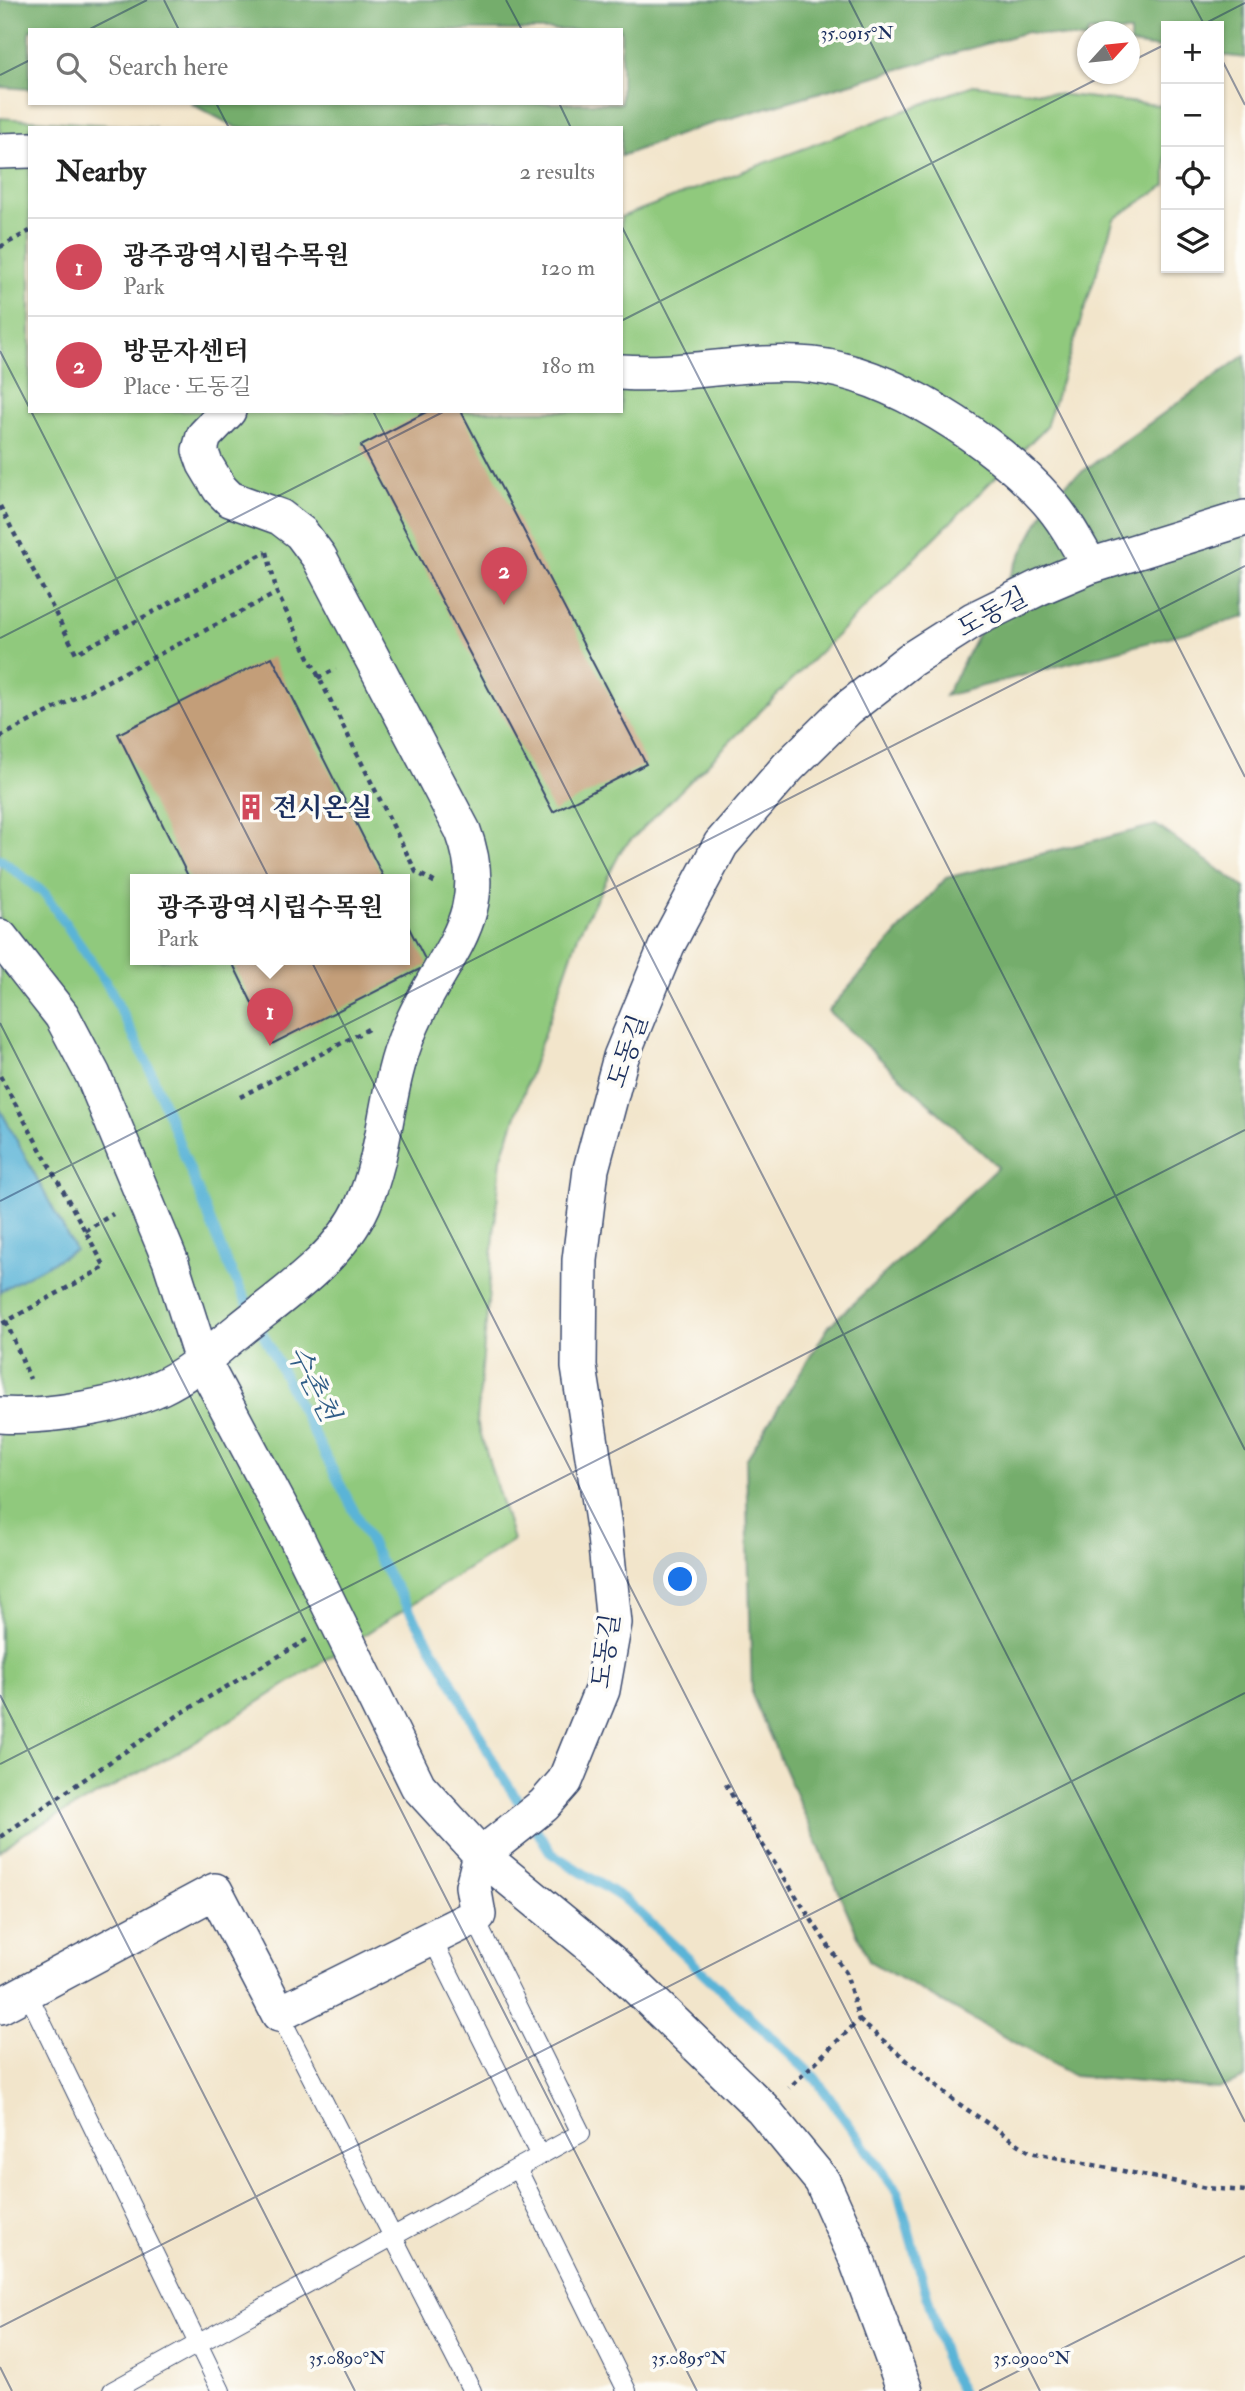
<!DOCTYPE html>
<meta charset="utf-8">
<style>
:root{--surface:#fff;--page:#f2f2f2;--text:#222;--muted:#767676;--line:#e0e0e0;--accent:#d1495b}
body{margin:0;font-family:"IM FELL Double Pica","Noto Serif KR",serif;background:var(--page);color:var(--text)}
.controls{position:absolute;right:21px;top:21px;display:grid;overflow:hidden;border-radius:0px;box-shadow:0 2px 5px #0004}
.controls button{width:63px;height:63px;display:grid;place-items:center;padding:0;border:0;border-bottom:2px solid var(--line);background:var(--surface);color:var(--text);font:35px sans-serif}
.compass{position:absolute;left:1077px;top:21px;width:63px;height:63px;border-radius:50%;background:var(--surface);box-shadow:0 2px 5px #0004;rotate:63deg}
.you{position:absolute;left:681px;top:1580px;width:24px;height:24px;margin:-18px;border:5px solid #fff;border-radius:50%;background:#1a73e8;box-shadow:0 0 0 10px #1a73e833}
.badge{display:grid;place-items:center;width:46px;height:46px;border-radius:50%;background:var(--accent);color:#fff;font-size:23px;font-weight:700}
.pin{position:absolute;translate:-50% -58px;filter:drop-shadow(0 2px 4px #0008)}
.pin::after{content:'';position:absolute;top:37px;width:24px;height:21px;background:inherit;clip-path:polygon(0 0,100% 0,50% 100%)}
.popup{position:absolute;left:130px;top:874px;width:280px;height:91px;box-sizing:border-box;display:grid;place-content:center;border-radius:0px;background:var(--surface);filter:drop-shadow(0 2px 5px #0005);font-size:23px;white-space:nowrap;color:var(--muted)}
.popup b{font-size:26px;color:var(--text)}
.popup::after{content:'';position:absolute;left:50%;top:100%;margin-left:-14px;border:14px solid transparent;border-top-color:var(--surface)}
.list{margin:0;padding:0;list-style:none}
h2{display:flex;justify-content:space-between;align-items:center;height:91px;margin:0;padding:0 28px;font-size:30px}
h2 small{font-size:23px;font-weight:400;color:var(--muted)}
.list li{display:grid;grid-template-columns:46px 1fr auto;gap:21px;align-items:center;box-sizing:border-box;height:98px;padding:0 28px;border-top:2px solid var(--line)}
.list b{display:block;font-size:26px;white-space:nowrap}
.list p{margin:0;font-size:23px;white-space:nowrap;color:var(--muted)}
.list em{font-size:23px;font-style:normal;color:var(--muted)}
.icon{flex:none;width:38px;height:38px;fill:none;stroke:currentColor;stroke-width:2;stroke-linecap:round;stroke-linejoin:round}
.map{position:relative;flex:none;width:1245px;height:2391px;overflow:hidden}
.search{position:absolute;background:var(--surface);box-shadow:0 2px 5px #0004;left:28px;top:28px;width:595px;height:77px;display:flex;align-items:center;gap:18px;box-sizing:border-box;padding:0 24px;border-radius:0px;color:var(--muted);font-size:26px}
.panel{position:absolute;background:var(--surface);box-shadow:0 2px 5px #0004;left:28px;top:126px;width:595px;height:287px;border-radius:0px}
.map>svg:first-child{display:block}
.green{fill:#90c97d;stroke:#567c6e;stroke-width:2;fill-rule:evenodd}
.forest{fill:#74ad6c;stroke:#486e65;stroke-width:2}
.water{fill:#5ab4d7;stroke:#3a729a;stroke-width:2}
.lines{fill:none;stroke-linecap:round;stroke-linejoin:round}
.stream{stroke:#5ab4d7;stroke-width:10}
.building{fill:#c39e79}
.lane-casing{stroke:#3b4a6e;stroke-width:20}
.street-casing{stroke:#3b4a6e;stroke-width:38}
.path{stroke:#3b4a6e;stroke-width:4.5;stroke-dasharray:5 5;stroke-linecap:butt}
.lane{stroke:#fff;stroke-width:18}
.street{stroke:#fff;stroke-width:35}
.ticks{fill:none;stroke:#1b2f5e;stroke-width:2;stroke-opacity:0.45}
.labels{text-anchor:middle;stroke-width:7;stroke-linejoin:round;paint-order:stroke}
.street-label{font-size:26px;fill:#1b2f5e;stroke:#fdfcf7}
.poi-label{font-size:26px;font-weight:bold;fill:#1b2f5e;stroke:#fdfcf7;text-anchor:start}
.water-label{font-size:28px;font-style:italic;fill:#315e88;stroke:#fdfcf7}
.ticks-label{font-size:18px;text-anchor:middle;fill:#1b2f5e;stroke:#fdfcf7;stroke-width:7;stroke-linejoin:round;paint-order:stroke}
</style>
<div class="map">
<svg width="1245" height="2391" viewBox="0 0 1245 2391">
<rect width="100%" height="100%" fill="#fdfcf7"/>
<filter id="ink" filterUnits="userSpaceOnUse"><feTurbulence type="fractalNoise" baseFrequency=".0143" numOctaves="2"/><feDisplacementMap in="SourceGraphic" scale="14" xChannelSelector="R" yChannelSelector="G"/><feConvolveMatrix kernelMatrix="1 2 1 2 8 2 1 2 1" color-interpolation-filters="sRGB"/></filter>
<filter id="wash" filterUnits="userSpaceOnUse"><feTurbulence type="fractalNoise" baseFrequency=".00686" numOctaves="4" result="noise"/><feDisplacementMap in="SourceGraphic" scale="28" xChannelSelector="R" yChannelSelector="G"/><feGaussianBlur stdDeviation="1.57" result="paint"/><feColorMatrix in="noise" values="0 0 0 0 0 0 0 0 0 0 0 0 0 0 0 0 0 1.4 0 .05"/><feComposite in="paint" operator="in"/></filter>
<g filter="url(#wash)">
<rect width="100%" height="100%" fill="#f2e5cb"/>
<path class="green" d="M973 85 1166 106V185L1114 219 1046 427 622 849 579 933 501 1159 477 1422 513 1540 188 1747 21 1835 0 1852V118L156 128H30V411H621V217ZM135 880H405V960H135Z"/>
<path class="forest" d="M0 0H1245V58L1219 55V26H1166V49L1130 44V32H1088L1087 40 1027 32 697 128 621 156V128H237L190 103H621V30H30V89L0 87Z
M1245 355V617L945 696 1049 502 1069 481Z
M1156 825 1245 888V2078L1218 2089 1074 2076 869 1961 752 1695 746 1460 829 1326 998 1167 828 1011 946 878Z"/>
<path class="water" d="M0 1109 75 1250 0 1291Z"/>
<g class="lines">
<path class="stream" d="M0 859 45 894 109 987 149 1067 227 1263 315 1436 380 1561 446 1671 496 1766 551 1853 627 1901 815 2078 898 2193 947 2366 961 2391"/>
</g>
<g id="blocks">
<path class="building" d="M428 411H461L646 764 553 812 361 446Z
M272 657 385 880H190L118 734Z
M405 920 428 965 272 1044 231 960H405Z"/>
</g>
</g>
<g filter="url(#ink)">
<use href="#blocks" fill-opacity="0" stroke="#3b4a6e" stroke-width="2"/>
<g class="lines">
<g class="lane-casing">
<path id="lane" d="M432 1939 540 2156
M27 1992 221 2391
M279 2014 472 2391
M517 2168 627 2391
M112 2391 581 2133 480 1929 478 1915"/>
</g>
<g class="street-casing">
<path id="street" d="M0 151 30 150
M621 372C686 377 750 358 812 365 891 373 995 441 1047 500 1065 520 1077 543 1090 566
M0 937 62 1016 93 1075 170 1260 202 1360 296 1537 418 1786 481 1855 610 1961 762 2108 822 2181 855 2255 905 2391
M0 1415C45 1418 120 1406 161 1387 190 1374 213 1351 238 1331 282 1295 339 1259 363 1205 387 1150 385 1087 409 1031 439 956 496 919 463 831L319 557 301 533 280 517 230 499 220 489 205 464 200 450 204 436 228 411
M0 2006 215 1891 279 2014 478 1915 473 1886 481 1855 544 1805 565 1781 602 1690 614 1623 604 1527 579 1367 580 1260 591 1169 621 1057 667 945 721 844 788 767 847 709 910 660 973 620 1038 588 1090 566 1245 518"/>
</g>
<path class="path" d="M0 247 30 231
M0 506 76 653 266 552
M267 552 277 593 416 872 436 883
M318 678 336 669
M0 737 277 593
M0 1076 105 1267 0 1325
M240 1097 372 1027
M85 1231 113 1214
M6 1321 30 1379
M726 1784 740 1810 846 1973 859 2020 789 2088
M0 1837 180 1714 308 1639
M859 2020 956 2102 1030 2152 1206 2188 1245 2191"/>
<use href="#lane" class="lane"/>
<use href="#street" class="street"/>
</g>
</g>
<path class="ticks" d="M164 0 179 30M506 0 522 30M849 0 1245 777M1191 0 1205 26M1200 26 1245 3M88 30 147 0M1219 54 1245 105M1130 62 1166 44M0 75 30 60M216 103 229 128M559 103 571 128M621 225 1245 1450M621 321 1107 74M0 351 30 409M31 411 1040 2391M373 411 1245 2122M0 638 445 411M0 1023 697 2391M0 1201 1245 566M0 1695 355 2391M0 1764 1245 1130M0 2327 1245 1693M0 2367 12 2391M979 2391 1245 2256"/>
<defs>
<g id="building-bare" transform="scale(2.1)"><path d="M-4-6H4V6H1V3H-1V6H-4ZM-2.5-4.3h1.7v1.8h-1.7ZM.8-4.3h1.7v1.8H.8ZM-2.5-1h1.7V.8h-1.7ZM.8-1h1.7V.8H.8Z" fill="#d1495b" stroke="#fdfcf7" stroke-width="2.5" paint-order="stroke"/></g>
</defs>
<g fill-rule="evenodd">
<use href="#building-bare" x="251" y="807"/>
</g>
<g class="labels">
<g class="street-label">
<text transform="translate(992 612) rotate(-28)" y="9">도동길</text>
<text transform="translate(627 1051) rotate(-71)" y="9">도동길</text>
<text transform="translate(605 1651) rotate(-82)" y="9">도동길</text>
</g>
<g class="poi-label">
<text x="272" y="816">전시온실</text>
</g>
<g class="water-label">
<text transform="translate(314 1383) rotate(63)" y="10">수촌천</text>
</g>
</g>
<g class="ticks-label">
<text x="857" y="39">35.0915°N</text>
<text x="347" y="2364">35.0890°N</text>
<text x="689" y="2364">35.0895°N</text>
<text x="1032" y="2364">35.0900°N</text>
</g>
</svg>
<div class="controls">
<button>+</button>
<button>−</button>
<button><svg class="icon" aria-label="locate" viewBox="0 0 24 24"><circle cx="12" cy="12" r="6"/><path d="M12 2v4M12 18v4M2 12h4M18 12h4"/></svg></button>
<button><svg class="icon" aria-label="layers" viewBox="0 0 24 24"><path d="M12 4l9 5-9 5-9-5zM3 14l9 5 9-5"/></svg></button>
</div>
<svg class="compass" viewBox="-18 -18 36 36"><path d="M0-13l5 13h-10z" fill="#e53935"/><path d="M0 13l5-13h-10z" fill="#767676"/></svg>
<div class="you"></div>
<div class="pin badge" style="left:270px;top:1046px">1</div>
<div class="popup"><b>광주광역시립수목원</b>Park</div>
<div class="pin badge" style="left:504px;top:605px">2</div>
<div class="search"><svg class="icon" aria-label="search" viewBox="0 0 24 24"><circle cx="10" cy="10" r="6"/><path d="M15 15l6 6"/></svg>Search here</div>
<section class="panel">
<h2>Nearby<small>2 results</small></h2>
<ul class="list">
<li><span class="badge">1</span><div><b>광주광역시립수목원</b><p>Park</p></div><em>120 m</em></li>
<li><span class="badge">2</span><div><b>방문자센터</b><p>Place · 도동길</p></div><em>180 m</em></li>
</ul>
</section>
</div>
